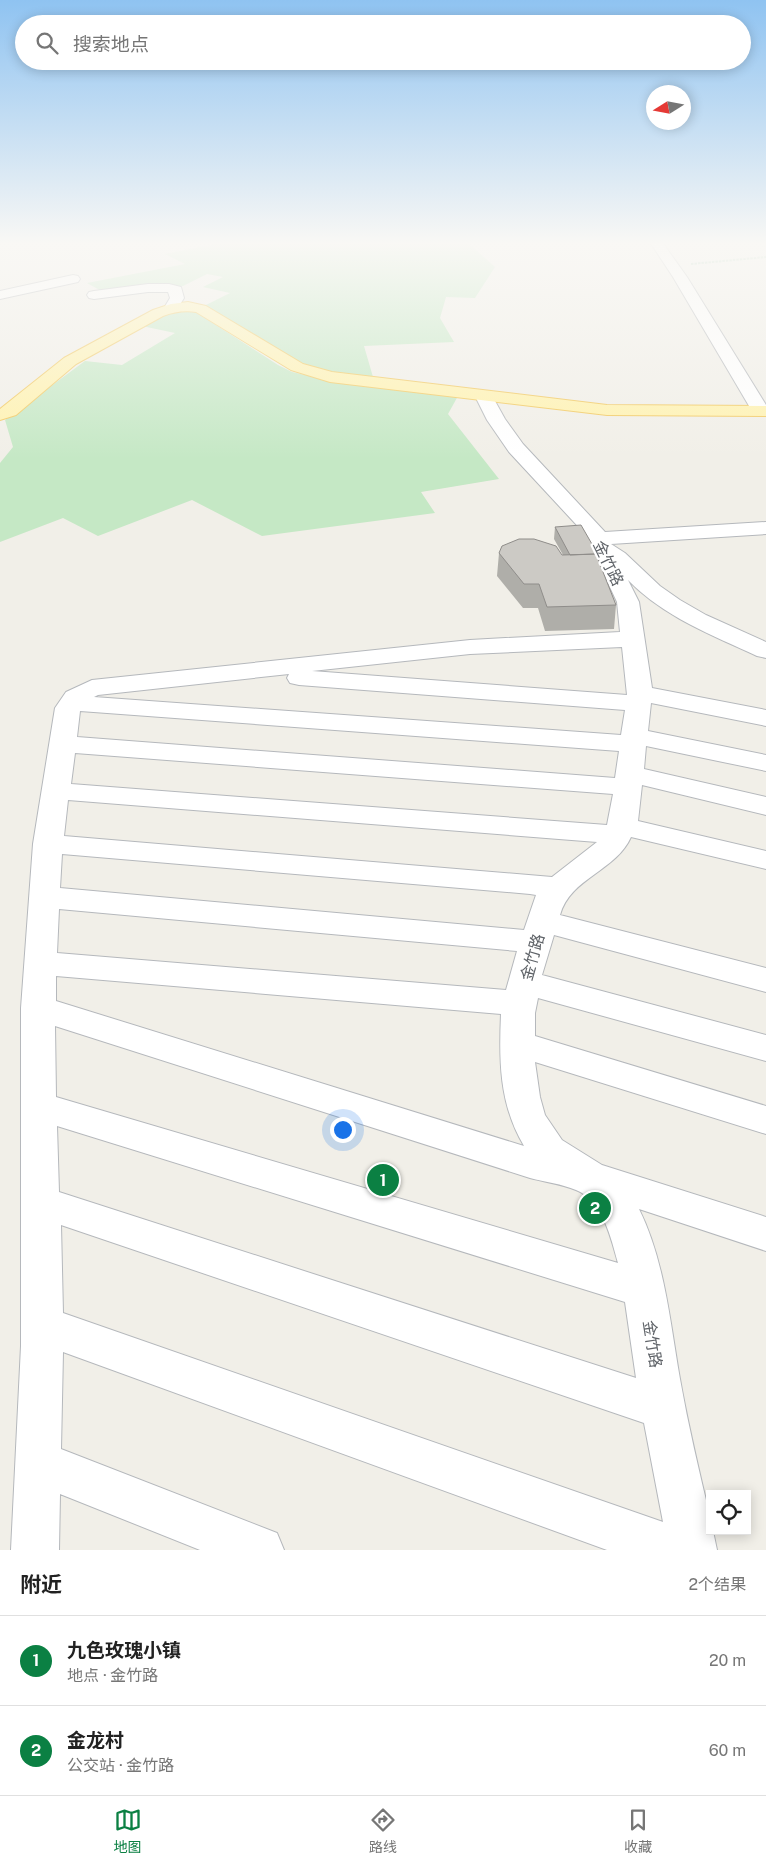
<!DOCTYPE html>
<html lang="zh">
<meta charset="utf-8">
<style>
:root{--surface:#fff;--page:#f2f2f2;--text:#222;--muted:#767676;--line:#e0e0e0;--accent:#0b8043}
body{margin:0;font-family:"Public Sans","Noto Sans SC",sans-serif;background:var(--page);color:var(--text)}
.controls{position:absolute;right:15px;bottom:15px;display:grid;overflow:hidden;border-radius:0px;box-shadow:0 2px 12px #0003}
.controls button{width:45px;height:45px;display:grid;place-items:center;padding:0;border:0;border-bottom:1px solid var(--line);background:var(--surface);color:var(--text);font:25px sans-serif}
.compass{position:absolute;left:646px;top:85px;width:45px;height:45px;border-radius:50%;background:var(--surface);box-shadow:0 2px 12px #0003;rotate:259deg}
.you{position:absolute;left:342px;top:1129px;width:18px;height:18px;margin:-12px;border:4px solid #fff;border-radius:50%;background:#1a73e8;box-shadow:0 0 0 8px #1a73e833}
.badge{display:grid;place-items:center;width:32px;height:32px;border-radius:50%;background:var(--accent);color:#fff;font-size:16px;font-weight:700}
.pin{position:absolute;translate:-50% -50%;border:2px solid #fff;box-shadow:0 1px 5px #0006}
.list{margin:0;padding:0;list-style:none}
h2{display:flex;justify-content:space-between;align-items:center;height:65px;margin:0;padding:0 20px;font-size:21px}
h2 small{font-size:16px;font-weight:400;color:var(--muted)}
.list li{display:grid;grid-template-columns:32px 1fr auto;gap:15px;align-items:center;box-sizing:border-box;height:90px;padding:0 20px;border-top:1px solid var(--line)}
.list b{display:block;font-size:19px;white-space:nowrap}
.list p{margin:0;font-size:16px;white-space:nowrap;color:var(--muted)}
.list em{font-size:16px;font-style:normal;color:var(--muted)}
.icon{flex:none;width:28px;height:28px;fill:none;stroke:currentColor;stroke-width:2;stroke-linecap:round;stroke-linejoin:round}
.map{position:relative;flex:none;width:766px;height:1550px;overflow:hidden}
.search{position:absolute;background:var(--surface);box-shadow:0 2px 12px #0003;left:15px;right:15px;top:15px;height:55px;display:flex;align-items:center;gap:12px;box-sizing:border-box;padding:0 18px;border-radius:28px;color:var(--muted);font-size:19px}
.sheet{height:245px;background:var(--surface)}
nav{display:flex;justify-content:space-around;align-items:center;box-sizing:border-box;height:70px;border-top:1px solid var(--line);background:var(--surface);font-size:14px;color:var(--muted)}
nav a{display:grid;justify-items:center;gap:2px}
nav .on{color:var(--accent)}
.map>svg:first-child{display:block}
.green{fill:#c5e8c5}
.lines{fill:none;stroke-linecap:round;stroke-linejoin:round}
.minor-casing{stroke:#b5b8bc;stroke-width:2}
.major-casing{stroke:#f2c960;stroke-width:2}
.path{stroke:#9cc7a9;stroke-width:2;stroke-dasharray:2.5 1;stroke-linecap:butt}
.minor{fill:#fff;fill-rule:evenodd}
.major{fill:#fff2af;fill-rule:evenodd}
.wall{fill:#afaea9}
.building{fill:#cccac5;stroke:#8f8d8a}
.labels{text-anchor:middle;stroke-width:4.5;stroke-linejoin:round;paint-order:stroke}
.street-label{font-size:16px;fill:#5f6368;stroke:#fff}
</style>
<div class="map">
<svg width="766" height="1550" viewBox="0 0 766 1550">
<rect width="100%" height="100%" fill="#f1efe8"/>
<path class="green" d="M225 242H467L495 267 475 298 446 297 440 318 454 342 364 346 373 377 318 370 285 355 202 307 230 293 203 287 223 277 207 274 183 286H153L105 293 87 283 185 264 165 254Z
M175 310 194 311 278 365 292 372 319 378 458 396 448 414 499 479 421 492 435 513 262 536 192 500 98 536 63 518 0 542V463L13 447 5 420 85 361 122 365 175 333 142 326Z"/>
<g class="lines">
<g class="minor-casing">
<path id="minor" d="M650 242H662L687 277 766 405V415H755L752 411 673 277Z
M73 275 78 276 80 279 78 282 0 299V291Z
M148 284H169L181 287 184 298 176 311H166L164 308 170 298 168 292H148L94 299 89 298 87 295 89 292 94 291Z
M484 391 490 392 505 419 523 444 605 532 766 522V534L611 544 625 553 660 586 680 600 706 615 766 642V658L757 656C712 635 664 617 628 580L639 602 652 688 766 710V726L651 703 648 731 766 755V771L646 746 644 769 766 797V815L642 785 638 821 766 851V869L631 837C616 871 570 878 560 915L766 968V992L554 935 542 975 766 1035V1061L538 998 535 1013V1036L766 1106V1134L535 1062 540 1097 545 1115 562 1140 602 1165 766 1217V1251L639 1209C665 1262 670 1322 680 1379 688 1425 699 1471 710 1517V1531H713L717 1550H607L63 1352 61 1449 277 1533 284 1550H200L60 1494 59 1550H11L21 1346V1008L33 844 55 708 66 692 92 680 470 640 620 632 617 602 585 534 509 452 487 420 475 396 478 392ZM622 647 627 695 312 671 470 654ZM289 674 287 678 290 683 299 685 625 710 621 735 94 697 98 695ZM80 711 619 751 615 778 77 737ZM75 753 613 794 607 825 71 784ZM68 800 597 842 552 877 64 836ZM62 854 530 894 536 895 524 930 60 888ZM59 909 517 951 506 990 57 953ZM56 976 501 1014C499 1060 499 1104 524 1146L56 1001ZM55 1026 530 1178C545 1182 562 1184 576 1190 603 1201 611 1238 618 1263L56 1097ZM57 1126 625 1302 636 1378 59 1192ZM61 1225 644 1423 663 1522 63 1313Z"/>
</g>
<g class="major-casing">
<path id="major" d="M188 302 206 306 303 364 332 372 607 405 766 406V416L607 415 330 382 291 370 196 312C184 310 174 312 163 316L76 364 16 415 0 420V409L64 358 153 310 171 304Z"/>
</g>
<path class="path" d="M691 264 766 257"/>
<use href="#minor" class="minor"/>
<use href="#major" class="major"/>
</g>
<path class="wall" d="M555 527 600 558 599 563 616 605 614 629 545 631 538 608H523L497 576 499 553 563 555 554 539Z"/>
<path class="building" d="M581 525 600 558H597L596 554 570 555 555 527Z
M519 539H534L556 546 562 555 596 554 616 605 547 607 539 584H524L499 553 502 546Z"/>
<linearGradient id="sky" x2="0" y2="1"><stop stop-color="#8fc3f1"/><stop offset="0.53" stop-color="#f9f8f5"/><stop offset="1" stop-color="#f9f8f5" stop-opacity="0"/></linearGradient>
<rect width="766" height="459" fill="url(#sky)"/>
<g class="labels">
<g class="street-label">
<text transform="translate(609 563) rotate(64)" y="6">金竹路</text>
<text transform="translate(532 957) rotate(-74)" y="6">金竹路</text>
<text transform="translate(653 1344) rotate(81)" y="6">金竹路</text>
</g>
</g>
</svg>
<div class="controls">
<button><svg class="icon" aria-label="locate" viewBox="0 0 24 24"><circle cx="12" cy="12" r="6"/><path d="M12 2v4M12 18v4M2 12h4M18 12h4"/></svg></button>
</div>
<svg class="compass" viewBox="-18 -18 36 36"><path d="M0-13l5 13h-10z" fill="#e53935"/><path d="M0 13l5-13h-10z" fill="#767676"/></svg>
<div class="you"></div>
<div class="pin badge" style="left:383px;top:1180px">1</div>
<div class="pin badge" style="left:595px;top:1208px">2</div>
<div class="search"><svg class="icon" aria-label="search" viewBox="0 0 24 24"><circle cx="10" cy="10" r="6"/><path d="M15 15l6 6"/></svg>搜索地点</div>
</div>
<section class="sheet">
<h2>附近<small>2个结果</small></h2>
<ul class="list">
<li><span class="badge">1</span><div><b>九色玫瑰小镇</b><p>地点 · 金竹路</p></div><em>20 m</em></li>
<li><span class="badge">2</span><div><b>金龙村</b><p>公交站 · 金竹路</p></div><em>60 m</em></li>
</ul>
</section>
<nav>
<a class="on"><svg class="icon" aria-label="map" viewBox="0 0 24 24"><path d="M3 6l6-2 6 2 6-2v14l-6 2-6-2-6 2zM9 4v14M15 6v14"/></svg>地图</a>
<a><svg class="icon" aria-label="directions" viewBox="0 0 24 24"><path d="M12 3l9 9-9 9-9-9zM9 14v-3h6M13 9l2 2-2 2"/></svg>路线</a>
<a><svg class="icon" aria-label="saved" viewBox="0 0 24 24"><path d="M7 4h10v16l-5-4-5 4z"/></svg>收藏</a>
</nav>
